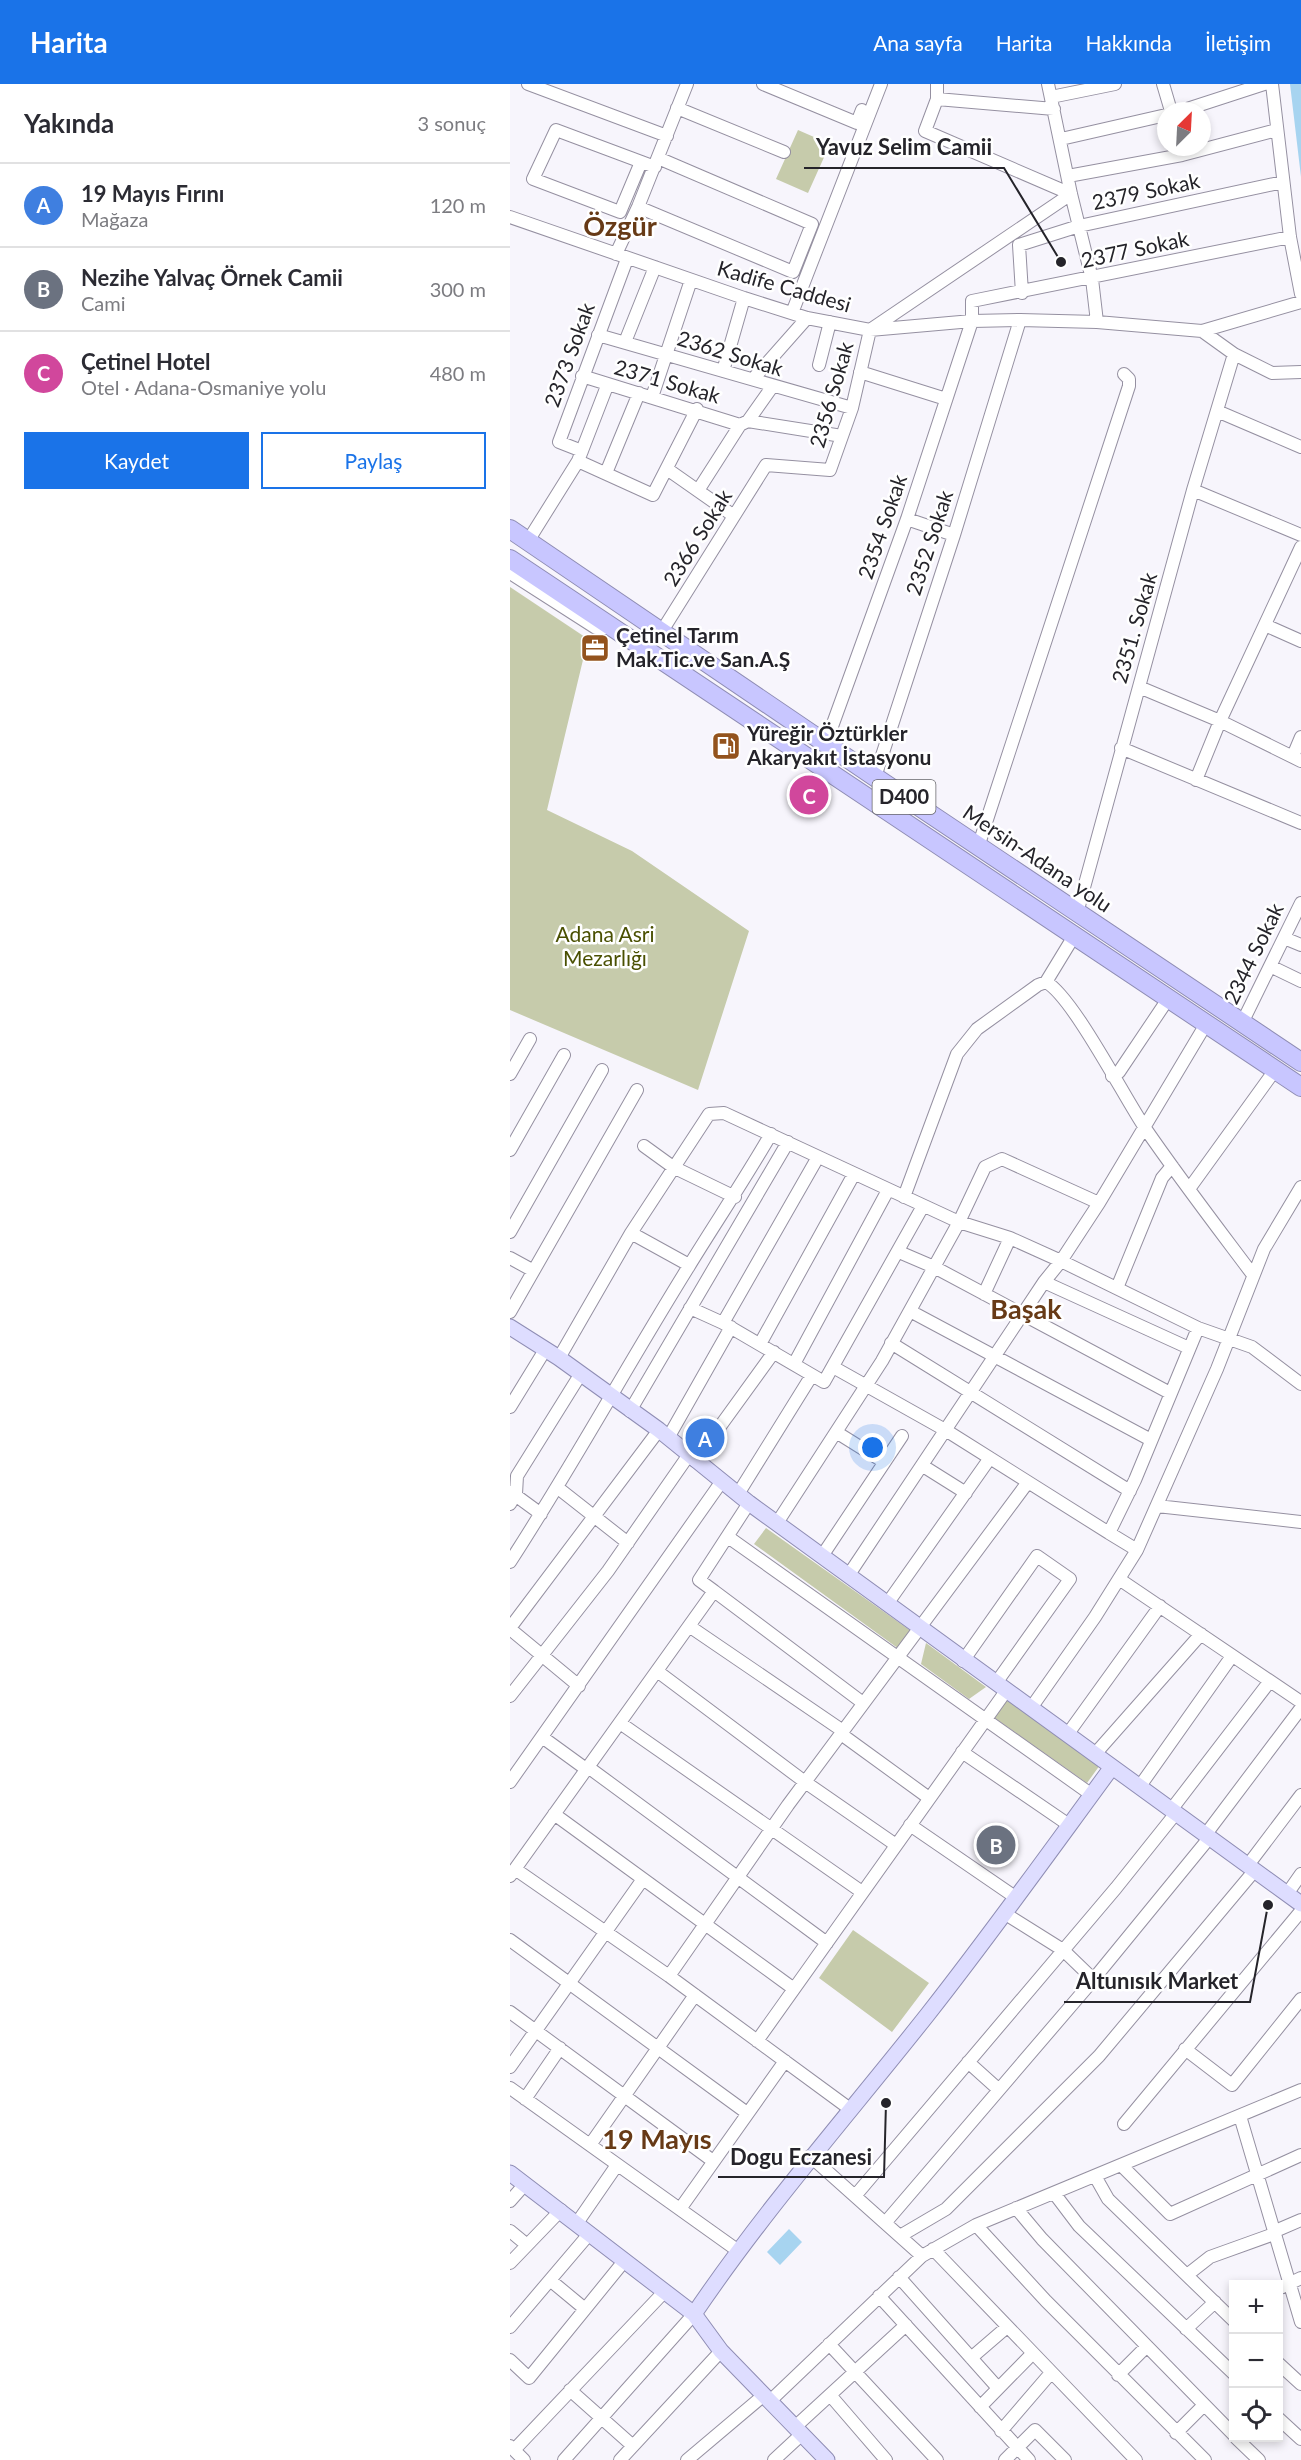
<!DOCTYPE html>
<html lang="tr">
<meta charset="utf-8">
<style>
:root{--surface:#fff;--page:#f7f7f7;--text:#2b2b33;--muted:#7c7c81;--line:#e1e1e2;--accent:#1a73e8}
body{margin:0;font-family:Lato,sans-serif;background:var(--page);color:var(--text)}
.controls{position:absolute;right:18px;bottom:18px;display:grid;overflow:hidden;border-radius:0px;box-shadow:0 3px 9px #0003}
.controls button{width:54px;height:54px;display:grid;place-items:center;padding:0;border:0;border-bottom:2px solid var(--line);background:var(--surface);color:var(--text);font:30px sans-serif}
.compass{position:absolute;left:647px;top:18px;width:54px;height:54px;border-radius:50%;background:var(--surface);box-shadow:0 3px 9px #0003;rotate:24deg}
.you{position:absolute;left:363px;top:1364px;width:21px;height:21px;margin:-15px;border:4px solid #fff;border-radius:50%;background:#1a73e8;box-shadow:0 0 0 9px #1a73e833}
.badge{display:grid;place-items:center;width:39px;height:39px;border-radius:50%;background:var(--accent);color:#fff;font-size:20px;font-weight:700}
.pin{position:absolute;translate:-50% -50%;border:3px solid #fff;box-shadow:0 2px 6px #0006}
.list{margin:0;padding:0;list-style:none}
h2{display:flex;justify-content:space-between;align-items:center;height:78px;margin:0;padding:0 24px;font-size:26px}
h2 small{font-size:20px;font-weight:400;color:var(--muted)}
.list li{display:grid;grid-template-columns:39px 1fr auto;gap:18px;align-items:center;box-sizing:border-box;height:84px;padding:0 24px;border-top:2px solid var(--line)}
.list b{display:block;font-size:22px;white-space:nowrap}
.list p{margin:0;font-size:20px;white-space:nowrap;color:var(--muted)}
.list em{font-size:20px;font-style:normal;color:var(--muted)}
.actions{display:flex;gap:12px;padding:18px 24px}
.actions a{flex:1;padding:14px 0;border:2px solid var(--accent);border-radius:0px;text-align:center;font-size:21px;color:var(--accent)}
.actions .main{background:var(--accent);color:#fff}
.icon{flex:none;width:33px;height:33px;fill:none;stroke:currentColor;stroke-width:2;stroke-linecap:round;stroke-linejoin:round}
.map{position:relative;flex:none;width:791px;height:2376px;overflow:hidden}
header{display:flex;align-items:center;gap:36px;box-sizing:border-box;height:84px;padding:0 30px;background:var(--accent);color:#fff}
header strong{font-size:28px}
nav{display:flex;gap:33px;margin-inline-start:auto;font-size:21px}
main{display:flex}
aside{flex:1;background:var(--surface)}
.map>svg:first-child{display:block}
.green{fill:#c6cbab}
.water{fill:#a7d4f0}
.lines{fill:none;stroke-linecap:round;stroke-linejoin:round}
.minor-casing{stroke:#9590a1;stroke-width:14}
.major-casing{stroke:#8f8db4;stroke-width:17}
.highway-casing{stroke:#8f8db4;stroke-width:20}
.minor{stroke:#fff;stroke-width:12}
.major{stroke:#deddff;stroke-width:15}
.highway{stroke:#c8c6ff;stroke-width:18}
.labels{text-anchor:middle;stroke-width:5;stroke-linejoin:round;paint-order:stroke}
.shield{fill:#fff;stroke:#66666a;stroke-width:1.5}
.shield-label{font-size:20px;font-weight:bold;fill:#25242a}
.street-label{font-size:21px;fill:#25242a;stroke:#fff}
.poi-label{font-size:21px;font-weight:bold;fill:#25242a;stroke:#fff;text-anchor:start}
.park-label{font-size:21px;fill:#4a5002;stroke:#fff}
.district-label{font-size:27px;font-weight:bold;fill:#673a16;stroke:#fff}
.leader{fill:none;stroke:#25242a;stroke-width:2}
.callout-dot{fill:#25242a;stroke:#fff;stroke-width:2}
.callout-label{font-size:22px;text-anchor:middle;font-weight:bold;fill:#25242a;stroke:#fff;stroke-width:5;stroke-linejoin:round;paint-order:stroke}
</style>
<header>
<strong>Harita</strong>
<nav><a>Ana sayfa</a><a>Harita</a><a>Hakkında</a><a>İletişim</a></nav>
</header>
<main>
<aside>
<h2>Yakında<small>3 sonuç</small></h2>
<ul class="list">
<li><span class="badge" style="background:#3f7fe0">A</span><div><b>19 Mayıs Fırını</b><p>Mağaza</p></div><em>120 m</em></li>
<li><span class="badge" style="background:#6b7280">B</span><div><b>Nezihe Yalvaç Örnek Camii</b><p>Cami</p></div><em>300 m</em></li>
<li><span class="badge" style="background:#d1479c">C</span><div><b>Çetinel Hotel</b><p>Otel · Adana-Osmaniye yolu</p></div><em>480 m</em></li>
</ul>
<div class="actions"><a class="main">Kaydet</a><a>Paylaş</a></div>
</aside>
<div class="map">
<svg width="791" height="2376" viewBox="0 0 791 2376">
<rect width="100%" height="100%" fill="#f7f5fc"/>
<path class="green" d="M288 46 320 60 298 109 266 95Z
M0 503 78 555 37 726 122 767 239 847 188 1006 0 926Z
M256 1444 401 1547 389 1565 244 1460Z
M416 1559 476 1603 459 1615 411 1580Z
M495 1614 590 1681 577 1699 482 1632Z
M343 1846 419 1899 382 1948 309 1894Z"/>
<path class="water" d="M780 0H791V93Z
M279 2145 292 2158 270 2181 257 2168Z"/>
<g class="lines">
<g class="minor-casing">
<path id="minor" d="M18 0 157 52
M253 0 347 39 352 26
M427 0V15L415 47 561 110
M538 0 561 110 582 195 587 238
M653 0 661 27
M762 0 780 153 791 210
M541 13 605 0
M427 15 544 25
M167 24 274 68
M671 27 754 0
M551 55 656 31
M131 78 110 128 23 95 46 46 145 83
M558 92 672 71 767 46
M128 123 283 188 302 140 148 74
M0 133 234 214 297 234 360 246 462 237 510 236 587 238 692 247 791 218
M106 170 128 123 177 0
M512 209 509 161 569 142 773 98
M282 229 371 0
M692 247 724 270 762 289 791 288
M88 251 342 324
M115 258 145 183
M309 281 320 238
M213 287 234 214
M350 288 436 315
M72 292 230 341
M243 295 297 234
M142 313 181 196
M707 327 791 363
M238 337 332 352
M72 367 49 358 117 175
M68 377 143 411 187 325
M157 385 224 432
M96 389 129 309
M189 405 230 341 238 337 262 303
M683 406 791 451
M397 435 444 451
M18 457 68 377 97 302
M0 489 86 544H103
M755 541 791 557
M152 547 256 381 320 386 342 324 360 246 561 110
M629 603 710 637 791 677
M316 659 397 435 462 237V217L780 153
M611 664 791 739
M783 672 791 653
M365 693 444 451 510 236
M686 696 710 637 791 463
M468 763 619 302V295L614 290
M567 829 683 406 724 270
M774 854 791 861
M760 882 791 897
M536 898 564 852
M732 939 791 819
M0 990 20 955
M602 992 609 988 658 915
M134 1062 163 1083 225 1113
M0 1066 54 971
M679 1105 765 986
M394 1113 447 970 467 945 528 901 536 898C563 913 614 1013 635 1044 670 1095 707 1143 743 1191
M0 1148 92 986
M121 1149 179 1181
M389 1168 424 1183 660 1309
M0 1174 22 1186
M534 1198 679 1264
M607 1204 652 1094 662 1082
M474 1210 500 1154
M180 1224 213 1239 314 1298 413 1122
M400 1227 641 1356
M0 1228 127 1006
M213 1239 308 1073
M381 1259 620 1407
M250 1260 344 1090
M49 1274 121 1149 199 1030 214 1029 449 1138 500 1154 551 1177 589 1119 696 940
M284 1280 378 1106
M323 1283 437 1347 599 1449
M0 1323 35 1266
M120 1327 278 1058
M326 1348 374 1378
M158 1354 221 1243
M185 1377 264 1268
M413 1382 456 1409
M48 1404 118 1459
M1 1408 31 1430
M228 1410 302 1291
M0 1420 6 1410 7 1392 70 1291
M647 1422 791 1438
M267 1439 372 1277 449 1138 475 1083 492 1075 589 1119
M218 1453 582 1711
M627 1466 707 1285 754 1165 791 1103
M312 1472 392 1352
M0 1478C63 1381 118 1280 179 1182 206 1138 235 1095 261 1050
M338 1492 534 1198 551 1177 688 1244 742 1263 791 1300
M609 1495 791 1618
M204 1507 353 1619
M377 1520 480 1374
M179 1542 333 1647
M0 1544 149 1346
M0 1545 69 1602
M453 1577 527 1472 560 1495 486 1599
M147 1587 295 1698 386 1761
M0 1612 98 1487 178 1372
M521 1624 585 1533 627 1466 599 1449 625 1396 688 1244
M110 1639 352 1808
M331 1650 419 1714
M557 1651 650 1522
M32 1653 76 1685
M452 1668 559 1741
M585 1670 691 1550
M78 1683 317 1859
M0 1698 212 1397
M630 1702 722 1572
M661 1726 760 1597
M44 1730 284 1905
M400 1741 505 1813
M696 1750 791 1624
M738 1781 791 1711
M5 1785 159 1892 340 2025
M0 1792 204 1507 189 1496 239 1419
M777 1810 791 1790
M494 1829 553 1866 583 1895
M0 1856 237 2029
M159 1892 278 1721 518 1398
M0 1928 203 2077
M247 1957 496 1607
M675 1965 722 2001 791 1915
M458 1978 488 2005
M0 1983 133 1795
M0 2004 227 2166
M15 2015 50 1964
M730 2032 791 2238
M614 2040 791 1827
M80 2061 185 1911
M300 2072 412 2172
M611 2081 660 2130 791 2071
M585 2092 598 2115 724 2237
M544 2109 569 2142 724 2290
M345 2112 606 1804 666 1729
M0 2117 15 2100
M506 2124 532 2155 724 2351
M170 2125 275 1977
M67 2139 107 2081
M375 2139 578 1902 700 1753
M466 2141 536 2217 695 2376
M0 2147 17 2161
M763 2148 791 2136
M390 2152 436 2125 589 1972 745 1786
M423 2165 626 2376
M0 2179 51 2126
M677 2191 700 2173 764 2150
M389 2193 488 2304
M40 2196 75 2225
M768 2205 791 2194
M369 2212 519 2376
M0 2243 80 2149
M676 2245 705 2218
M319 2260 427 2376
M461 2274 497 2243
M0 2276 19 2294 115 2176
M768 2279 791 2300
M608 2291 637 2262
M60 2306 123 2362
M320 2311 376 2376
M260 2317 412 2172 466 2141 791 2006
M470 2323 522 2270
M768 2334 791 2355
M285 2343 396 2241
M491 2347 540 2290
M666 2349 694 2321
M726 2354 749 2376
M0 2362 14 2376
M4 2366 155 2207
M54 2376 184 2230
M110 2376 211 2267
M177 2376 254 2311
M264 2376 292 2350
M495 2376 525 2346 555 2376"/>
</g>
<g class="major-casing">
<path id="major" d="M0 1243 49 1274 149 1346 239 1419 791 1820
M0 2089 184 2230 211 2267 317 2376
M184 2230C255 2125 339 2030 418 1930 481 1850 541 1766 602 1683"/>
</g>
<g class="highway-casing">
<path id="highway" d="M0 445 365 693 791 978
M0 475 791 1003"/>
</g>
<use href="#minor" class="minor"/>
<use href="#major" class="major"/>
<use href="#highway" class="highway"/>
</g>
<defs>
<g id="office-square" transform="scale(1.5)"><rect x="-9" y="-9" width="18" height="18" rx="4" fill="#93531d" stroke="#fff"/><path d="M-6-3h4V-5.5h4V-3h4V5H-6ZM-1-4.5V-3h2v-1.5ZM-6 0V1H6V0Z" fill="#fff"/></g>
<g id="fuel-square" transform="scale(1.5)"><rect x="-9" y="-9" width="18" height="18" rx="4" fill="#93531d" stroke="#fff"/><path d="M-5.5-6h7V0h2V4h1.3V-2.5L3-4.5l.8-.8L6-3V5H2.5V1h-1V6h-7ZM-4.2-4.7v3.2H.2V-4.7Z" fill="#fff"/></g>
</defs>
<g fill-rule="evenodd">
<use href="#office-square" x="85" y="564"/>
<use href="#fuel-square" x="216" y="662"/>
</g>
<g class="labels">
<rect class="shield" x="362.5" y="696" width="63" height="34" rx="4.5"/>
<g class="shield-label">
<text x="394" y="720">D400</text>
</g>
<g class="street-label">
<text transform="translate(636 108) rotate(-12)" y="7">2379 Sokak</text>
<text transform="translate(625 166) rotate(-12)" y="7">2377 Sokak</text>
<text transform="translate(274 203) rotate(16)" y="7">Kadife Caddesi</text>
<text transform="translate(220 270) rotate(17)" y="7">2362 Sokak</text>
<text transform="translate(60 271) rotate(-70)" y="7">2373 Sokak</text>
<text transform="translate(157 298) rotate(16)" y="7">2371 Sokak</text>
<text transform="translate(322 311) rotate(-74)" y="7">2356 Sokak</text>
<text transform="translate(373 443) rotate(-71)" y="7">2354 Sokak</text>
<text transform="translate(188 454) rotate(-58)" y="7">2366 Sokak</text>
<text transform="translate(420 459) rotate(-72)" y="7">2352 Sokak</text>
<text transform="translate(625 544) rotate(-74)" y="7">2351. Sokak</text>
<text transform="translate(527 775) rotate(34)" y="7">Mersin-Adana yolu</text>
<text transform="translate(744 870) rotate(-64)" y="7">2344 Sokak</text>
</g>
<g class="poi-label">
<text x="106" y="559">Çetinel Tarım<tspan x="106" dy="24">Mak.Tic.ve San.A.Ş</tspan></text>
<text x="237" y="657">Yüreğir Öztürkler<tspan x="237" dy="24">Akaryakıt İstasyonu</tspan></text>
</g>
<g class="park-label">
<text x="95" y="858">Adana Asri<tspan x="95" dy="24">Mezarlığı</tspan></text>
</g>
<g class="district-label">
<text x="110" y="152">Özgür</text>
<text x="516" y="1235">Başak</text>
<text x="147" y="2065">19 Mayıs</text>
</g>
</g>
<path class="leader" d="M551 178L494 84H294M758 1821L740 1918H554M376 2019L374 2093H208"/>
<g class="callout-dot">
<circle cx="551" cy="178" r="6"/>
<circle cx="758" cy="1821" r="6"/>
<circle cx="376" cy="2019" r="6"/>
</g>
<g class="callout-label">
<text x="394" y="71">Yavuz Selim Camii</text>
<text x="647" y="1905">Altunısık Market</text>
<text x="291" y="2081">Dogu Eczanesi</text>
</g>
</svg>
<div class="controls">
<button>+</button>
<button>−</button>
<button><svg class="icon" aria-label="locate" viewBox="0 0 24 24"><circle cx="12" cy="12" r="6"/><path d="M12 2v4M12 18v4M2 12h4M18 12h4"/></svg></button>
</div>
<svg class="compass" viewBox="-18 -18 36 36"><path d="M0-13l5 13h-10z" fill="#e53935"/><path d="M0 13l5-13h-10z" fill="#7c7c81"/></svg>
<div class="you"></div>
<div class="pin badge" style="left:195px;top:1354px;background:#3f7fe0">A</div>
<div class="pin badge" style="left:486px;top:1761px;background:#6b7280">B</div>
<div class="pin badge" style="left:299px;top:711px;background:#d1479c">C</div>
</div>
</main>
